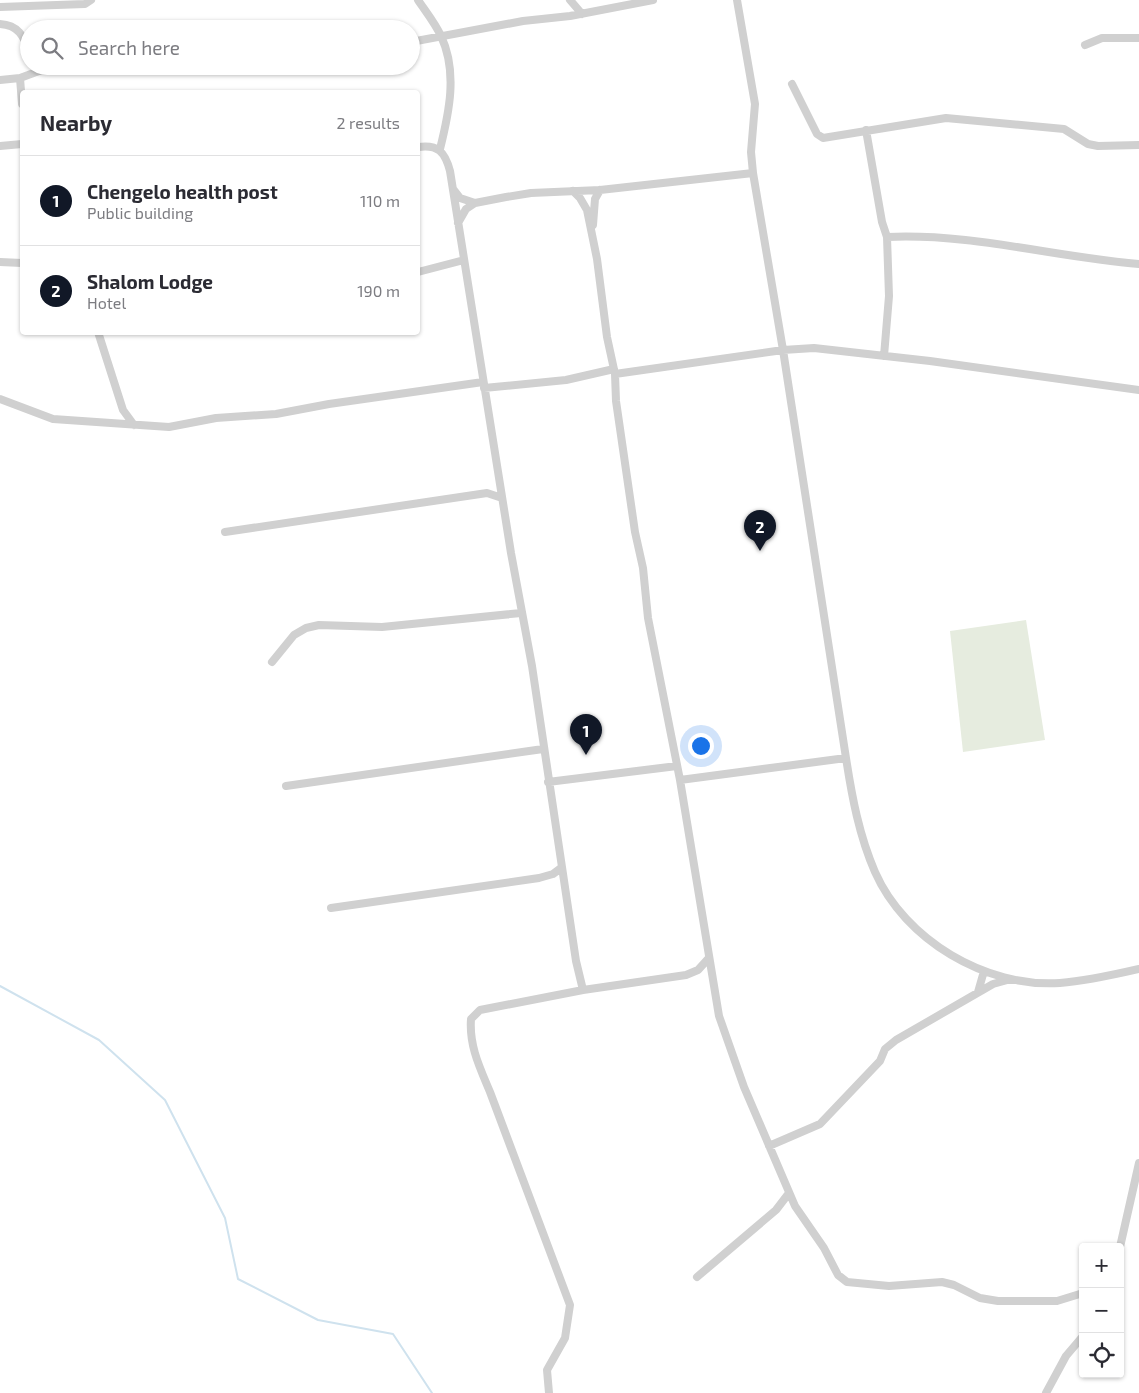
<!DOCTYPE html>
<meta charset="utf-8">
<style>
:root{--surface:#fff;--page:#f2f2f3;--text:#2b2b33;--muted:#7c7c81;--line:#e1e1e2;--accent:#111827}
body{margin:0;font-family:"Exo 2",sans-serif;background:var(--page);color:var(--text)}
.controls{position:absolute;right:15px;bottom:15px;display:grid;overflow:hidden;border-radius:5px;box-shadow:0 1px 4px #0004}
.controls button{width:45px;height:45px;display:grid;place-items:center;padding:0;border:0;border-bottom:1px solid var(--line);background:var(--surface);color:var(--text);font:25px sans-serif}
.you{position:absolute;left:700px;top:745px;width:18px;height:18px;margin:-12px;border:4px solid #fff;border-radius:50%;background:#1a73e8;box-shadow:0 0 0 8px #1a73e833}
.badge{display:grid;place-items:center;width:32px;height:32px;border-radius:50%;background:var(--accent);color:#fff;font-size:16px;font-weight:700}
.pin{position:absolute;translate:-50% -41px;filter:drop-shadow(0 1px 2px #0008)}
.pin::after{content:'';position:absolute;top:26px;width:18px;height:15px;background:inherit;clip-path:polygon(0 0,100% 0,50% 100%)}
.list{margin:0;padding:0;list-style:none}
h2{display:flex;justify-content:space-between;align-items:center;height:65px;margin:0;padding:0 20px;font-size:21px}
h2 small{font-size:16px;font-weight:400;color:var(--muted)}
.list li{display:grid;grid-template-columns:32px 1fr auto;gap:15px;align-items:center;box-sizing:border-box;height:90px;padding:0 20px;border-top:1px solid var(--line)}
.list b{display:block;font-size:19px;white-space:nowrap}
.list p{margin:0;font-size:16px;white-space:nowrap;color:var(--muted)}
.list em{font-size:16px;font-style:normal;color:var(--muted)}
.icon{flex:none;width:28px;height:28px;fill:none;stroke:currentColor;stroke-width:2;stroke-linecap:round;stroke-linejoin:round}
.map{position:relative;flex:none;width:1139px;height:1393px;overflow:hidden}
.search{position:absolute;background:var(--surface);box-shadow:0 1px 4px #0004;left:20px;top:20px;width:400px;height:55px;display:flex;align-items:center;gap:12px;box-sizing:border-box;padding:0 18px;border-radius:28px;color:var(--muted);font-size:19px}
.panel{position:absolute;background:var(--surface);box-shadow:0 1px 4px #0004;left:20px;top:90px;width:400px;height:245px;border-radius:5px}
.map>svg:first-child{display:block}
.green{fill:#e6ecdf}
.lines{fill:none;stroke-linecap:round;stroke-linejoin:round}
.stream{stroke:#cfe2ee;stroke-width:2}
.minor{stroke:#d0d0d0;stroke-width:8}
</style>
<div class="map">
<svg width="1139" height="1393" viewBox="0 0 1139 1393">
<rect width="100%" height="100%" fill="#fff"/>
<path class="green" d="M1026 620 1045 740 963 752 950 631Z"/>
<g class="lines">
<path class="stream" d="M0 986 99 1040 165 1100 225 1218 238 1279 318 1320 393 1334 432 1393"/>
<path class="minor" d="M418 0C426 12 435 23 441 36 458 72 449 113 440 149
M570 0 582 14
M737 0 755 104 751 152 753 173 783 350 846 758C852 797 859 835 875 872 905 940 986 988 1060 983 1087 981 1113 975 1139 969
M0 7 85 4 91 0
M0 24C18 25 24 36 29 52
M411 42 523 21 570 16 653 0
M1085 45 1102 38H1139
M36 66 39 71 100 66
M194 66 209 68 225 66
M0 80 20 78
M792 84 817 134 823 138 946 118 1064 129 1088 144 1098 146 1139 145
M22 104 20 78 39 71
M866 130 882 222 887 237 889 296 884 356
M0 146 22 144
M418 147C438 144 445 152 450 171L511 553 532 666 576 961 583 990
M453 189 460 198 475 203
M573 191 580 198 587 210 597 259 607 337 615 374 616 401 635 532 643 568 648 618 680 780 719 1016 744 1087 795 1206 824 1248 838 1275 847 1282 889 1286 942 1282 954 1285 980 1298 998 1301H1057L1083 1293
M458 223 466 209 475 203 506 197 531 193 600 190 753 173
M593 225 595 199 600 190
M887 237C971 233 1055 257 1139 264
M0 262 22 263
M418 272 464 260
M98 332 123 410 134 425
M615 374 783 350 814 348 930 361 1139 390
M484 388 566 380 614 369
M0 399 53 419 169 427 216 418 276 414 329 404 483 382
M225 532 487 493 502 498
M272 662 294 635 306 628 319 625 382 627 521 613
M680 780 846 758
M548 782 677 766
M286 786 543 749
M331 908 539 878 553 874 561 868
M978 992 984 971
M769 1146 820 1124 880 1061 885 1049 896 1040 993 984 1011 979
M1120 1247 1139 1163
M697 1277 776 1210 789 1193
M549 1393 547 1370 565 1338 570 1305 490 1092C480 1068 469 1046 471 1019L480 1010 583 990 686 975 698 970 708 959
M1046 1393 1066 1356 1083 1336"/>
</g>
</svg>
<div class="controls">
<button>+</button>
<button>−</button>
<button><svg class="icon" aria-label="locate" viewBox="0 0 24 24"><circle cx="12" cy="12" r="6"/><path d="M12 2v4M12 18v4M2 12h4M18 12h4"/></svg></button>
</div>
<div class="you"></div>
<div class="pin badge" style="left:586px;top:755px">1</div>
<div class="pin badge" style="left:760px;top:551px">2</div>
<div class="search"><svg class="icon" aria-label="search" viewBox="0 0 24 24"><circle cx="10" cy="10" r="6"/><path d="M15 15l6 6"/></svg>Search here</div>
<section class="panel">
<h2>Nearby<small>2 results</small></h2>
<ul class="list">
<li><span class="badge">1</span><div><b>Chengelo health post</b><p>Public building</p></div><em>110 m</em></li>
<li><span class="badge">2</span><div><b>Shalom Lodge</b><p>Hotel</p></div><em>190 m</em></li>
</ul>
</section>
</div>
